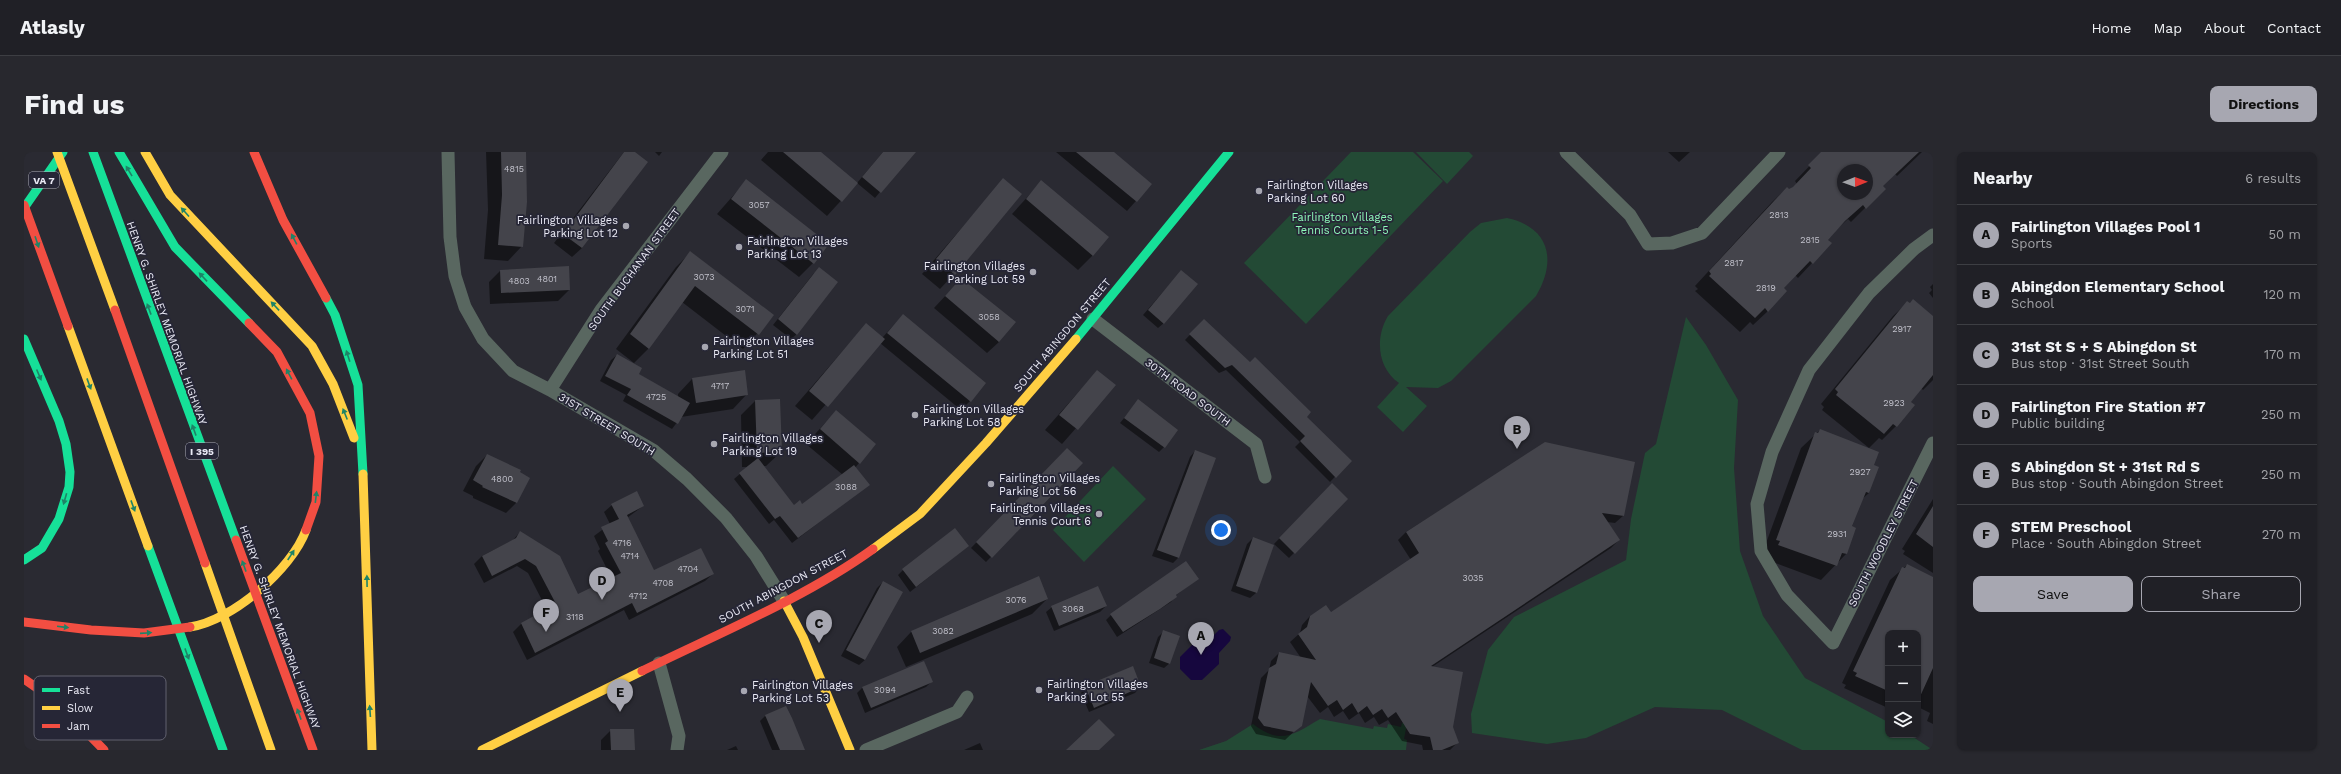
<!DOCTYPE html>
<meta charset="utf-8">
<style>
:root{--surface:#202026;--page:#28282e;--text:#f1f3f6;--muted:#a2a3a7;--line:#3d3e43;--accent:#a7a7b1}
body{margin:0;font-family:"Work Sans",sans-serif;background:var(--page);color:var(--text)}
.controls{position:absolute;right:12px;bottom:12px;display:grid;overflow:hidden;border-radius:8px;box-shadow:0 1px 3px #0004}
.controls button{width:36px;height:36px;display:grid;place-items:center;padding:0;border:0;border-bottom:1px solid var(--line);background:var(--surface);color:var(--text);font:20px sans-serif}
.compass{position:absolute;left:1813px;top:12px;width:36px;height:36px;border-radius:50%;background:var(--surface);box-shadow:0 1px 3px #0004;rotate:89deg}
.you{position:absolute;left:1197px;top:378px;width:14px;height:14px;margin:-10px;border:3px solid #fff;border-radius:50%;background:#1a73e8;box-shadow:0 0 0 6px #1a73e833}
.badge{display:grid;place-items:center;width:26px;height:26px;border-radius:50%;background:var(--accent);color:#111;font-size:13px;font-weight:700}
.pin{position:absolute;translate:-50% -33px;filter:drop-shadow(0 1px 2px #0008)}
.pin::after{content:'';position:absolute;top:21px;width:14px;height:12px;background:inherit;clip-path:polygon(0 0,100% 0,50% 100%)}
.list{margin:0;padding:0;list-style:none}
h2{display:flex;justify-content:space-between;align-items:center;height:52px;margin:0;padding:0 16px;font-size:17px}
h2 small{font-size:13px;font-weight:400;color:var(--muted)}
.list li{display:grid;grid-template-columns:26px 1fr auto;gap:12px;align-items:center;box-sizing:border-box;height:60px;padding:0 16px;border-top:1px solid var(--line)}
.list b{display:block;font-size:15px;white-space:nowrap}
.list p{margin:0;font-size:13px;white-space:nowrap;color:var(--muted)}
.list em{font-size:13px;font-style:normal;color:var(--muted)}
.actions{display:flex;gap:8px;padding:12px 16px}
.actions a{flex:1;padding:9px 0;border:1px solid var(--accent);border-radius:8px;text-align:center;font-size:14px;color:var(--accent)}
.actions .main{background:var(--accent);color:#111}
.icon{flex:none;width:22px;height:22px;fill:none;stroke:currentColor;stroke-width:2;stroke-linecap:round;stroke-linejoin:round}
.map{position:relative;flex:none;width:1909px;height:598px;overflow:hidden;border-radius:8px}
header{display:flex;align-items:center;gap:24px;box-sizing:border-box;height:56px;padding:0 20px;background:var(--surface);border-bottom:1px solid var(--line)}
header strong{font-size:19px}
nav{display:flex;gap:22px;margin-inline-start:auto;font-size:14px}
.intro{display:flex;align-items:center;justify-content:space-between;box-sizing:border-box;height:96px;padding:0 24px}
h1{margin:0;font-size:28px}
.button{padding:10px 18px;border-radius:8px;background:var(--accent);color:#111;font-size:14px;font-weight:700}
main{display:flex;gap:24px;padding:0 24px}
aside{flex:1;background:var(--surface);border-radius:8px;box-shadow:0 1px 3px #0004}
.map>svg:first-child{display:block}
.green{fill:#234a35}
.water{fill:#16073e}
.shadow{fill:#0007;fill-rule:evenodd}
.building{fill:#44444b;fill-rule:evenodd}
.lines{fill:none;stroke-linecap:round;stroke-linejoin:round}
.street{stroke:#596760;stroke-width:13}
.fast{stroke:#16e098;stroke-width:9}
.slow{stroke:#ffcf43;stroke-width:9}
.jam{stroke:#f24e42;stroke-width:9}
.oneway{fill:#1e8367}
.poi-dot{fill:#a7a7b1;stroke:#262636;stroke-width:1.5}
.labels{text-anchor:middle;stroke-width:3.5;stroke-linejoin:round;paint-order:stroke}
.number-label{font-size:9px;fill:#c0c0ca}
.shield{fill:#262636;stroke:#afafbc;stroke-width:1}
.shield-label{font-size:10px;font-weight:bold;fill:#eaeaf5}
.poi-label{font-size:11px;fill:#eaeaf5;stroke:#262636;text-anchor:start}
.park-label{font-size:11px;fill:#8ef9ba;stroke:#262636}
.street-label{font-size:11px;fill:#eaeaf5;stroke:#262636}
.key{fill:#262636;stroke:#61616f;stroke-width:1}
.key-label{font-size:11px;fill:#eaeaf5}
</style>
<header>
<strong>Atlasly</strong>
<nav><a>Home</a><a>Map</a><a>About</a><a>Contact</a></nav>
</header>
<div class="intro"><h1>Find us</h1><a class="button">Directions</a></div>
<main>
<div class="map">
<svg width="1909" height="598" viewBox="0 0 1909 598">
<rect width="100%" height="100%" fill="#2a2a32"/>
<path class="green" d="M1327 0H1389L1419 29 1282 172 1220 111Z
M1392 0H1445L1449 4 1423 32Z
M1483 66C1526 75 1533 109 1512 144L1427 229 1414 236 1382 235 1403 254 1379 280 1353 255 1375 231C1353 216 1351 185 1364 164L1446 80 1457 71Z
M1662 165 1682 193 1714 248 1710 316 1716 399 1739 464 1781 526 1864 570V583H1886L1909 598H1778L1698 558 1631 555 1562 586 1523 592 1448 581 1447 562 1464 498 1490 465 1602 408 1607 367 1621 301 1632 292Z
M1089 314 1122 347 1060 410 1029 378Z
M1296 567 1349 577 1350 574 1363 576 1364 572 1377 575 1378 571H1383L1380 587 1383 588 1382 598H1175L1202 589 1229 572C1257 594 1270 582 1296 567Z"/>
<path class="water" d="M1199 477 1207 485 1206 489 1195 501V512L1178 528H1167L1156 517V505L1172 489H1184L1195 478Z"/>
<path class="shadow" d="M462 0H501L498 94 484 109 460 107 464 58Z
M600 0H609L558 96 548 105 530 91Z
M631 0H638L635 4Z
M744 0H796L833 31 803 64 737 8Z
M859 0H889L851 46 833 31Z
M1032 0H1089L1127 32 1103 59Z
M1644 0H1666L1655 10Z
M1799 0H1898L1873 24 1871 22 1858 34 1860 37 1827 70 1824 67 1813 77 1803 88 1788 111 1774 126 1771 123 1758 136 1744 159 1729 173 1726 170 1716 180 1671 139 1674 137 1671 134 1748 50 1763 36 1765 38 1769 36 1773 32 1771 29ZM1819 18H1843V42H1819Z
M980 27 930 122 916 137 898 122Z
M722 29 789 111 775 125 693 62Z
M1017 30 1069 103 1054 118 988 62Z
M667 100 749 164 719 197 658 150 625 196 610 211 592 197 652 115Z
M476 119 545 138 534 149 466 152 465 130Z
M790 121 773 182 767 187 749 173Z
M1152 125 1140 171 1134 176 1119 163Z
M937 127 975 190 963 201 910 156Z
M1909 132V146L1905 141 1908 138 1906 135Z
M1884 150 1909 166V228L1899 238 1897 236 1886 250 1872 274 1858 288 1855 286 1845 296 1798 258 1800 255 1797 252 1869 164Z
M879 163 946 249 937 258 856 191 788 268 771 254 842 172 858 186Z
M1180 168 1326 309 1306 330 1271 295 1276 290 1202 218 1195 221 1161 188Z
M593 203 614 222 654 245V242L668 227 723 242 709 257 657 265 648 277 599 249 602 243 576 229 587 208Z
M1073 219 1090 233 1038 292 1021 278Z
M731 249 757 300 742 314H739L770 354H778L819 323 782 292 812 259 835 311 831 316 844 333 768 391 750 368 745 372 710 327 724 315H718L717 263Z
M1114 249 1140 295 1135 300 1096 271Z
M1796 278 1849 313 1845 341 1838 347 1826 375 1831 377 1822 402 1797 428 1741 407 1738 402 1777 296Z
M1521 291 1600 363 1591 371 1583 370 1595 388 1587 396 1408 515 1433 591 1426 598H1399L1398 593 1378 589 1364 568 1355 573 1350 565 1341 571 1335 561 1325 568 1319 559 1310 565 1304 555 1296 561 1283 544 1277 573 1261 588 1232 582 1227 574 1237 526 1245 518 1247 509 1255 501 1277 506 1266 490 1276 481 1278 473 1286 464 1306 461 1387 408 1374 388 1382 380Z
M1043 297 1058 311 962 410 947 396Z
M1171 299 1190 307 1154 406 1149 411 1128 404 1166 305Z
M463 303 505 326 492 351 482 361 449 346V344L439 339 452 314Z
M1308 332 1323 347 1265 406 1250 392Z
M1909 347V421L1879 402 1881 399 1878 397Z
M588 353 619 354 603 366 629 419 689 422 681 429 605 468 600 458 503 508 489 480 497 472 523 458 504 421 493 414 460 431 450 412 458 404 489 388 496 380 554 444 588 427 574 399 576 397 570 384 586 372 580 360Z
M1229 386 1249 394 1232 441 1226 446 1207 439 1223 392Z
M944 394 886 440 874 423 879 418Z
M1883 413 1909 427V572L1903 569 1906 561 1894 555V481H1864V556L1820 536 1822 533 1818 531 1866 428Z
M1015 426 1023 447 1008 462 882 515 873 495 887 480Z
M1173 427 1151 444 1147 450 1093 485 1082 468 1087 463Z
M859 430 841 508 835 513 817 504 853 436Z
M1082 454 1076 460 1030 479 1022 460 1028 455Z
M1140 479 1146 511 1140 516 1125 511 1134 485Z
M908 529 902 535 841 561 833 541 838 536Z
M1062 535H1116L1111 541 1065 560 1057 541Z
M741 564 780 598H748L736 569Z
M587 578 610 598H577V588Z
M956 591 959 598H940Z
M712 594 714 598H703Z"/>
<path class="building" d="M477 0H502L503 50 499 95 474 93 478 43Z
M600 0H611L624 10 558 96 539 82Z
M759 0H797L834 31 818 50Z
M859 0H892L857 41 838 25Z
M1052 0H1090L1128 32 1113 50Z
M1797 0H1895L1859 34 1862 37 1842 57 1839 53 1821 69 1804 88 1808 91 1789 112 1786 109 1760 136 1763 139 1744 160 1741 156 1731 166 1685 124 1687 122 1685 119 1763 35 1765 37 1769 35 1787 16 1784 13ZM1819 18H1843V42H1819Z
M979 26 998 42 931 123 912 107Z
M722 27 805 92 790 112 707 47Z
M1017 28 1085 85 1069 104 1002 47Z
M666 99 750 163 735 183 671 134 625 197 606 182Z
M545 114 546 138 477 141 476 118Z
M795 115 814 130 773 183 754 167Z
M1157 118 1174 132 1140 172 1124 158Z
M937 126 992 170 975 190 921 144Z
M1889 147 1909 164V223L1887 250 1891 253 1873 275 1869 272 1860 282 1812 243 1814 240 1811 237 1883 149 1886 151Z
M879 162 962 231 947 250 863 181Z
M1180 167 1226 210 1231 205 1287 260 1283 265 1328 309 1312 326 1276 289 1281 284 1208 213 1201 216 1165 182Z
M842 171 861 187 804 255 785 239Z
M593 202 618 216 615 222 666 251 654 272 603 243 607 237 581 224Z
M721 218 724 243 672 251 668 226Z
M1073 218 1092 233 1054 278 1035 263Z
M756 247 758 300 733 301 731 248Z
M1114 247 1154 278 1141 296 1100 266Z
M812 258 852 292 836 312 796 277Z
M1796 277 1855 300 1850 313 1855 315 1845 341 1842 340 1828 374 1832 376 1823 402 1818 401 1813 414 1754 393 1756 389 1752 388 1791 280 1794 281Z
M1521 290 1611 310 1600 364 1578 361 1596 388 1407 514 1439 520 1429 575 1435 591 1418 598H1409L1406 585 1386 582 1372 560 1364 566 1358 557 1349 563 1343 554 1334 561 1328 551 1319 558 1313 548 1304 554 1287 530 1278 574 1270 580 1240 574 1234 566 1245 516 1252 512 1255 500 1292 508 1274 482 1283 475 1286 464 1302 453 1307 460 1395 401 1382 380Z
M1043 296 1059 311 968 406 952 390Z
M1171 298 1192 306 1155 406 1133 398Z
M463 302 497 318 496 320 506 326 493 351 458 335 459 334 449 328Z
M734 306 770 353 776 348 778 352 830 313 846 333 774 386 756 364 751 367 715 321Z
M1308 331 1324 347 1271 402 1255 386Z
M613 339 620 354 603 363 630 418 677 396 690 422 613 461 608 451 511 501 497 471 532 452 512 414 501 407 468 424 458 404 492 386 496 379 536 404 554 442 597 421 581 391 584 389 577 375 595 367 587 352Z
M1909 354V395L1892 382Z
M931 376 945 394 892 435 878 417Z
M1229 385 1250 393 1233 441 1212 434Z
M1162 409 1175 427 1152 443 1153 445 1136 457 1099 480 1086 462Z
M1883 412 1909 425V516L1894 549V481H1864V539L1831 524 1833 521 1829 519 1878 415 1881 416Z
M1015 424 1024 447 896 501 887 479Z
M859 429 879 440 841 508 822 498Z
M1074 434 1083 454 1035 474 1027 454Z
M1139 478 1156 484 1146 512 1130 506Z
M900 509 909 530 847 556 838 535Z
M1109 514 1117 535 1070 556 1061 534Z
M762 554 768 566 781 598H756L741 563Z
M1075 567 1091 583 1075 598H1042Z
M586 577H610L611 598H587Z"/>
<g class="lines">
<path class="street" d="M424 0 426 85 431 124 441 155 459 187 489 219 526 238 629 298 663 327 702 366 732 404 760 449
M1542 0 1606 63 1624 92 1648 91 1678 81 1755 0
M1909 83 1890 97 1845 141 1785 218 1748 300 1733 352 1737 399 1763 443 1809 491 1909 291
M1069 167 1232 292 1241 325
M526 238 577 158 698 0
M635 511 655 584 653 598
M842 598 933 560 943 545"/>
<path class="fast" d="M69 0 212 388
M95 0 151 95 225 171
M0 56 39 0
M302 146 311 163 334 233 339 322
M0 187 35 269 42 292 46 320 45 335 35 367 18 396 0 408
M1052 187 1205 0
M124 394 199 598"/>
<path class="slow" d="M33 0 91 158
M121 0 146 43 288 194 309 232 330 286
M44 174 124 394
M339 322 348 598
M849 397 896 362 962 291 1052 187
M181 411 247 598
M760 449 779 485 826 598
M166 475C208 469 268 417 282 378
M458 598 618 519"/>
<path class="jam" d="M230 0 259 68 302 146
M0 53 44 174
M91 158 181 411
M225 171 253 200 286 261 295 304 292 350 282 378
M212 388 289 598
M0 470 67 478 120 481 166 475
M618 519C693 482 781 446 849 397
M0 527 33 550 80 598"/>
</g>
<defs><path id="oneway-solid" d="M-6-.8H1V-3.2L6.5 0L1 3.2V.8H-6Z"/></defs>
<g class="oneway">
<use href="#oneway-solid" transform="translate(105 19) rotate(-121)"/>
<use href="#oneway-solid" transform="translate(161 60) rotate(-132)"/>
<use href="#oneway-solid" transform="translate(270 87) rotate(-118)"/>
<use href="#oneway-solid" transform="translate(13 90) rotate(71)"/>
<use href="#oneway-solid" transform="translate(179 125) rotate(-133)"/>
<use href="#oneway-solid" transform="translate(251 154) rotate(-133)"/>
<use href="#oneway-solid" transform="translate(125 157) rotate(-110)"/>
<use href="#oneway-solid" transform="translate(324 204) rotate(-108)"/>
<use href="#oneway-solid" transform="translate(265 222) rotate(-118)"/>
<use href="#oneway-solid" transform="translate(15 223) rotate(67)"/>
<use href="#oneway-solid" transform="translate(65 232) rotate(70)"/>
<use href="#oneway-solid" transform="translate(321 262) rotate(-112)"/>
<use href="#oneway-solid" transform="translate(170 278) rotate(-110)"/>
<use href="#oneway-solid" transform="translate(292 345) rotate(-83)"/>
<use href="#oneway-solid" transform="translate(41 347) rotate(106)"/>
<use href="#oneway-solid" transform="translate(109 354) rotate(70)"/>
<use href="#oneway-solid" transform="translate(267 403) rotate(-57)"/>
<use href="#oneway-solid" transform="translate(220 414) rotate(-110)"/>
<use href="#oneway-solid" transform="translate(343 429) rotate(-91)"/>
<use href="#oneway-solid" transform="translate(39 475) rotate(7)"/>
<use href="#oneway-solid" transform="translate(122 481) rotate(-4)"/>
<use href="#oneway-solid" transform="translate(163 502) rotate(70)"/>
<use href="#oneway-solid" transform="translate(346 559) rotate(-94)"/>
<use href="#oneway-solid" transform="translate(275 562) rotate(-110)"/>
</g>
<g class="poi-dot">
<circle cx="1235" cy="39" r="4"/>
<circle cx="602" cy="74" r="4"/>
<circle cx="715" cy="95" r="4"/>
<circle cx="1009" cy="120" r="4"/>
<circle cx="681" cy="195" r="4"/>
<circle cx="891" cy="263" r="4"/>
<circle cx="690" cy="292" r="4"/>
<circle cx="967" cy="332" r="4"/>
<circle cx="1075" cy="362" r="4"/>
<circle cx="1015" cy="538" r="4"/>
<circle cx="720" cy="539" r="4"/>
</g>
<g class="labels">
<g class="number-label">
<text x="490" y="20">4815</text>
<text x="735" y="56">3057</text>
<text x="1755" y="66">2813</text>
<text x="1786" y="91">2815</text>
<text x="1710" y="114">2817</text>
<text x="680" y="128">3073</text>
<text x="523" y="130">4801</text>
<text x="495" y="132">4803</text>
<text x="1742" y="139">2819</text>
<text x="721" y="160">3071</text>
<text x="965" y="168">3058</text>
<text x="1878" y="180">2917</text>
<text x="696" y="237">4717</text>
<text x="632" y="248">4725</text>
<text x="1870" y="254">2923</text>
<text x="1836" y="323">2927</text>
<text x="478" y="330">4800</text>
<text x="822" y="338">3088</text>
<text x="1813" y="385">2931</text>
<text x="598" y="394">4716</text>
<text x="606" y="407">4714</text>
<text x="664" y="420">4704</text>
<text x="1449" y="429">3035</text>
<text x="639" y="434">4708</text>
<text x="614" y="447">4712</text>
<text x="992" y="451">3076</text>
<text x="1049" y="460">3068</text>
<text x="551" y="468">3118</text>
<text x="919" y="482">3082</text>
<text x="861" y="541">3094</text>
</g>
<g class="shield">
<rect x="5" y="20" width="30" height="16" rx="3"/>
<rect x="162" y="291" width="32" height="16" rx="3"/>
</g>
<g class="shield-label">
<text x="20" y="32">VA 7</text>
<text x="178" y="303">I 395</text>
</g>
<g class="poi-label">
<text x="1243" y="37">Fairlington Villages<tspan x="1243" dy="13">Parking Lot 60</tspan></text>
<text x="594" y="72" text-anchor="end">Fairlington Villages<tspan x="594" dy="13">Parking Lot 12</tspan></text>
<text x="723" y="93">Fairlington Villages<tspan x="723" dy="13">Parking Lot 13</tspan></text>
<text x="1001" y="118" text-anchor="end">Fairlington Villages<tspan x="1001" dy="13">Parking Lot 59</tspan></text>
<text x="689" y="193">Fairlington Villages<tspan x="689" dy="13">Parking Lot 51</tspan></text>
<text x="899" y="261">Fairlington Villages<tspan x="899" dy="13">Parking Lot 58</tspan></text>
<text x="698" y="290">Fairlington Villages<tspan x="698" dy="13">Parking Lot 19</tspan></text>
<text x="975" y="330">Fairlington Villages<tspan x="975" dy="13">Parking Lot 56</tspan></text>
<text x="1067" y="360" text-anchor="end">Fairlington Villages<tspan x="1067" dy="13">Tennis Court 6</tspan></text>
<text x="1023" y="536">Fairlington Villages<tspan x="1023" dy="13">Parking Lot 55</tspan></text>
<text x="728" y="537">Fairlington Villages<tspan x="728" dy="13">Parking Lot 53</tspan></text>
</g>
<g class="park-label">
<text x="1318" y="69">Fairlington Villages<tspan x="1318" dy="13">Tennis Courts 1-5</tspan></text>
</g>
<g class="street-label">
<text transform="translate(610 117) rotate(-54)" y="4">SOUTH BUCHANAN STREET</text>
<text transform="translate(143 171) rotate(70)" y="4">HENRY G. SHIRLEY MEMORIAL HIGHWAY</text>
<text transform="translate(1038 183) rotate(-50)" y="4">SOUTH ABINGDON STREET</text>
<text transform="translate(1164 240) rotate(37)" y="4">30TH ROAD SOUTH</text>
<text transform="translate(583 272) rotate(31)" y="4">31ST STREET SOUTH</text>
<text transform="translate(1859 391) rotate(-63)" y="4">SOUTH WOODLEY STREET</text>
<text transform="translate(759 434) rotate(-28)" y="4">SOUTH ABINGDON STREET</text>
<text transform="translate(256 475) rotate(70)" y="4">HENRY G. SHIRLEY MEMORIAL HIGHWAY</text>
</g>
</g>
<rect x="10" y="524" width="132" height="64" rx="6" class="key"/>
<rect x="18" y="536" width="18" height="4" fill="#16e098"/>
<rect x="18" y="554" width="18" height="4" fill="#ffcf43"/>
<rect x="18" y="572" width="18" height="4" fill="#f24e42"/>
<g class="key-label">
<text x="43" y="542">Fast</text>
<text x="43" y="560">Slow</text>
<text x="43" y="578">Jam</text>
</g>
</svg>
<div class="controls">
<button>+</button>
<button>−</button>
<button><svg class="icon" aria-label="layers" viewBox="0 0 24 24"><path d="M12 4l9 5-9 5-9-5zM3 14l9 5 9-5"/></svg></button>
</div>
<svg class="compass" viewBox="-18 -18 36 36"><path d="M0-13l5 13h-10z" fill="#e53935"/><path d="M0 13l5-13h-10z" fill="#a2a3a7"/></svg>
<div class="you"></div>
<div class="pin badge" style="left:1177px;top:503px">A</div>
<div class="pin badge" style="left:1493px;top:297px">B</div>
<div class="pin badge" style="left:795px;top:491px">C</div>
<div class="pin badge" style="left:578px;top:448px">D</div>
<div class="pin badge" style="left:596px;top:560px">E</div>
<div class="pin badge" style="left:522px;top:480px">F</div>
</div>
<aside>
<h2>Nearby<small>6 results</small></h2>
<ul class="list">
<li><span class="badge">A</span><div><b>Fairlington Villages Pool 1</b><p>Sports</p></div><em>50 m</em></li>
<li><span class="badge">B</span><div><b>Abingdon Elementary School</b><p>School</p></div><em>120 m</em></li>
<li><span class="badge">C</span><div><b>31st St S + S Abingdon St</b><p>Bus stop · 31st Street South</p></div><em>170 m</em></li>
<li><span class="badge">D</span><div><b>Fairlington Fire Station #7</b><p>Public building</p></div><em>250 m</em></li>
<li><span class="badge">E</span><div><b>S Abingdon St + 31st Rd S</b><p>Bus stop · South Abingdon Street</p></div><em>250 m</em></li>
<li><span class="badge">F</span><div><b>STEM Preschool</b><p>Place · South Abingdon Street</p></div><em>270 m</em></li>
</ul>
<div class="actions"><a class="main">Save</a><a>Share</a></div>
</aside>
</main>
